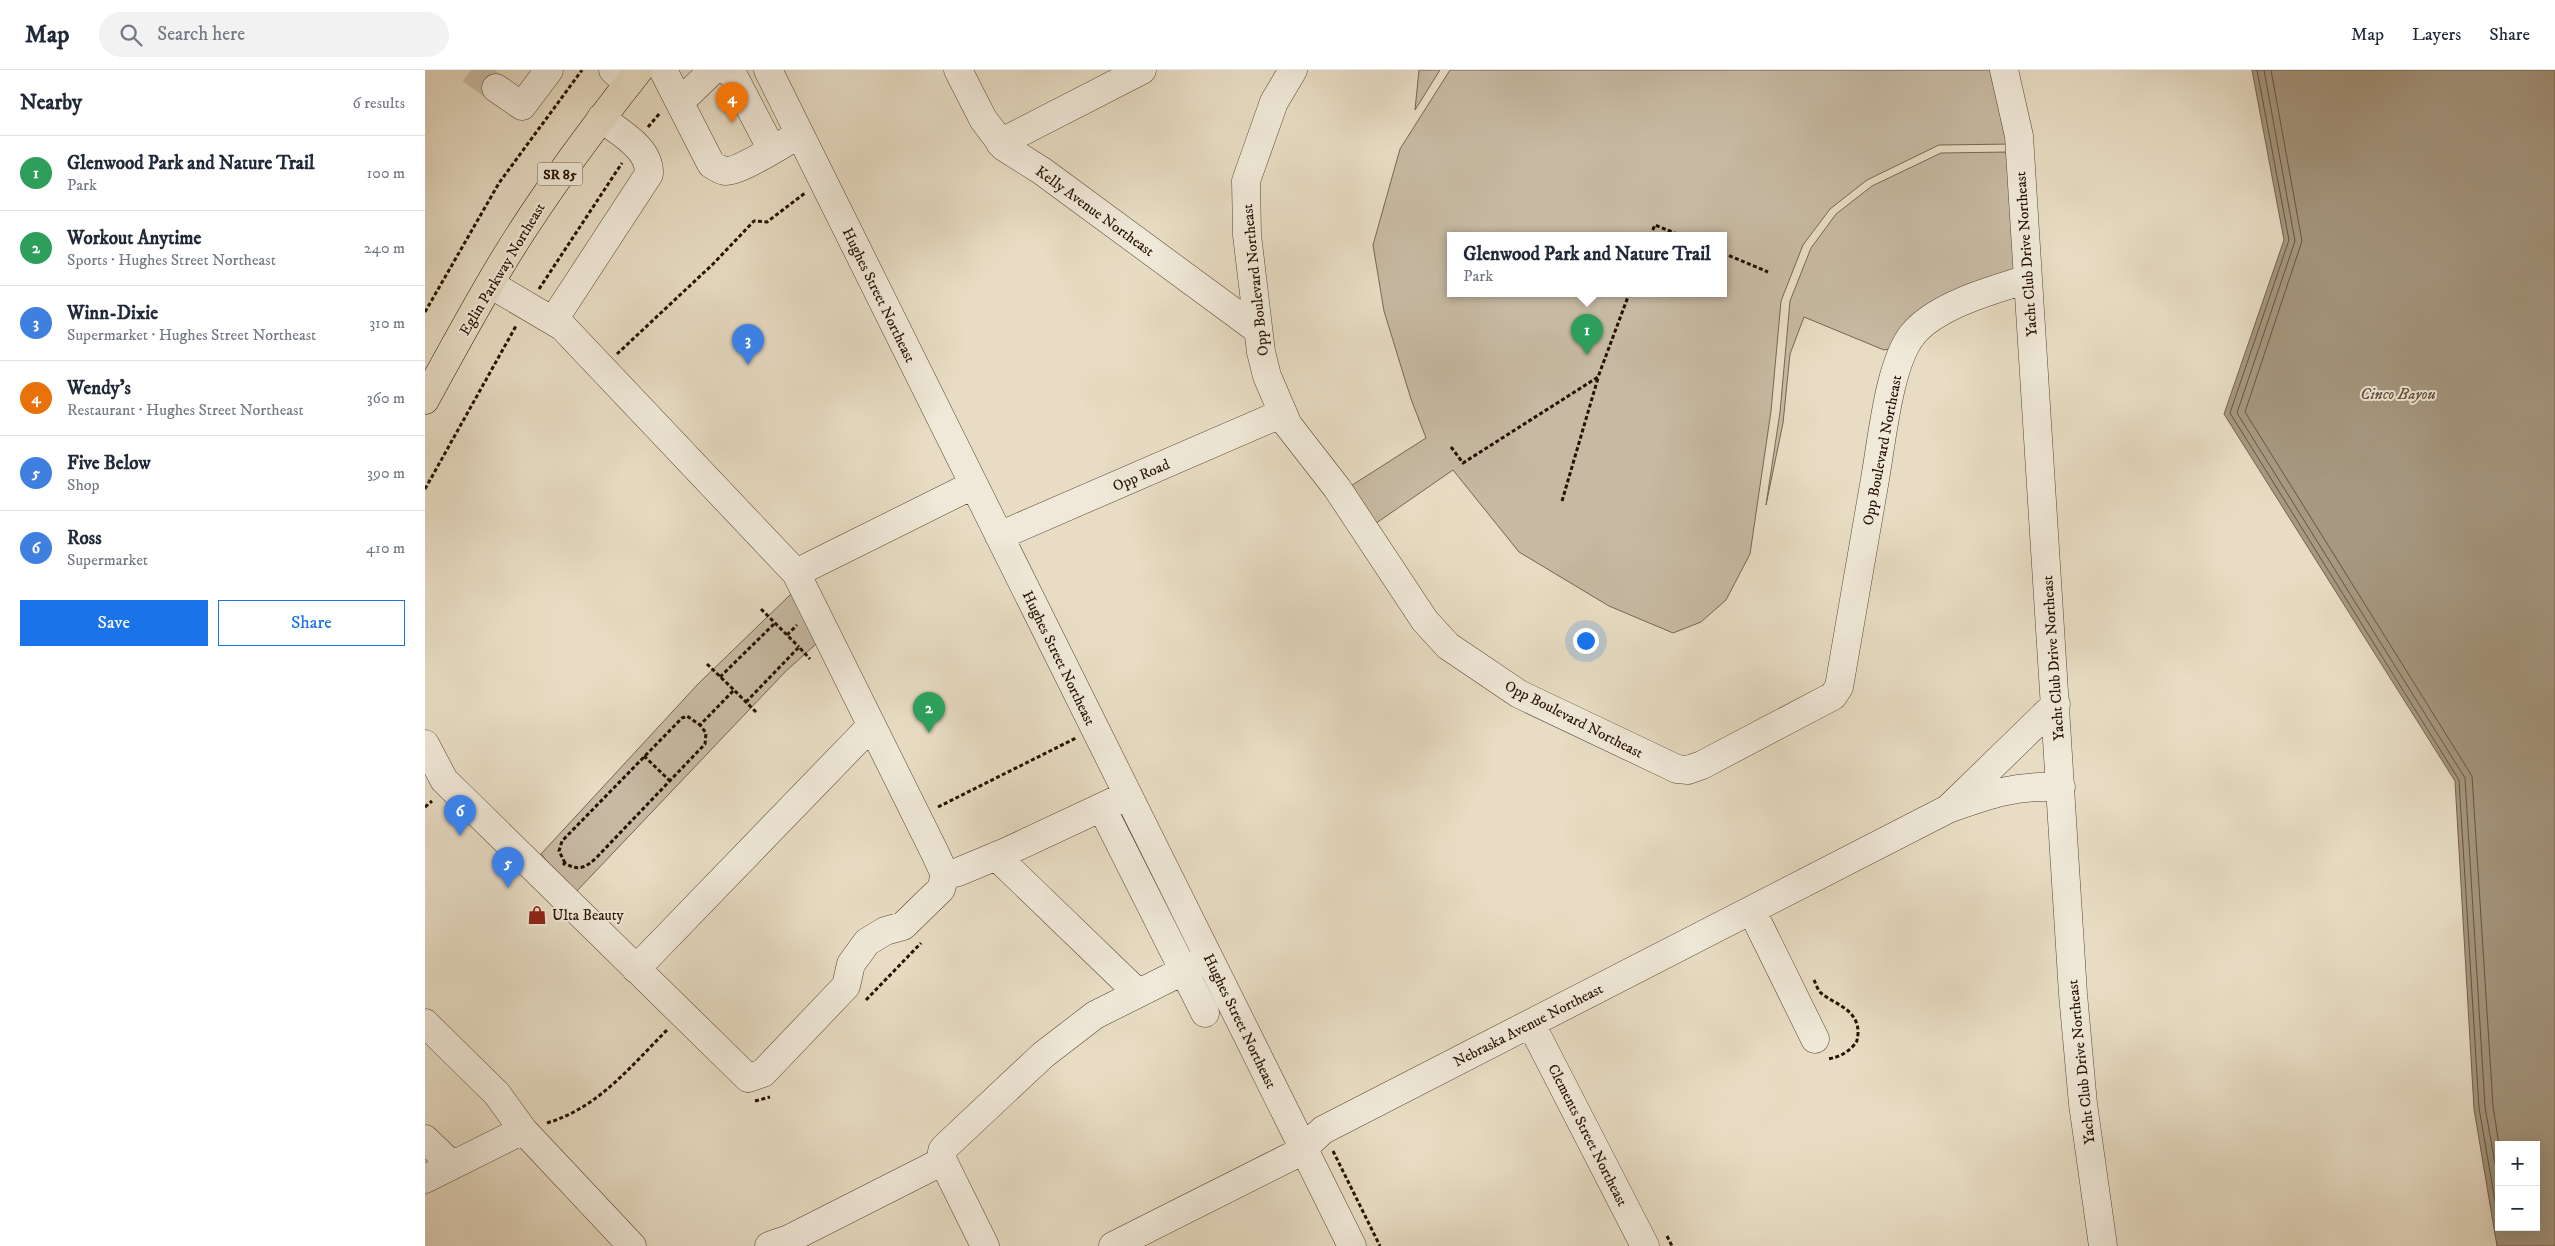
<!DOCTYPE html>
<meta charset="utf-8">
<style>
:root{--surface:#fff;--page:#f2f2f3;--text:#1f2937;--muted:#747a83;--line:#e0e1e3;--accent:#1a73e8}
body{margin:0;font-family:"IM FELL DW Pica",serif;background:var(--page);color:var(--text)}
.controls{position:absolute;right:15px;bottom:15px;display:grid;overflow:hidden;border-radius:0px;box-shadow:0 5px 20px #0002}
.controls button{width:45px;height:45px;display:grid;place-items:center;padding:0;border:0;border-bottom:1px solid var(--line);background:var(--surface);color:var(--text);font:25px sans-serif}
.you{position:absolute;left:1160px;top:570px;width:18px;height:18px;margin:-12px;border:4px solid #fff;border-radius:50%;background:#1a73e8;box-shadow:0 0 0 8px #1a73e833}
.badge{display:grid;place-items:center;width:32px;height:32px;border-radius:50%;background:var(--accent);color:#fff;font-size:16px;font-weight:700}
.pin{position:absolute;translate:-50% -41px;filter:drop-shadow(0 1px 2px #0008)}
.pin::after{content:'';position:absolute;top:26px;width:18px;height:15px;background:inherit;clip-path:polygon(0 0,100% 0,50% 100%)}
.popup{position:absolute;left:1022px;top:162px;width:280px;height:65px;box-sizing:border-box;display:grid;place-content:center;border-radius:0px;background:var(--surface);filter:drop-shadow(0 1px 4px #0005);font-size:16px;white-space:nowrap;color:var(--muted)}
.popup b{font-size:19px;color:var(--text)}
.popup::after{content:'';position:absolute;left:50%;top:100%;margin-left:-10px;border:10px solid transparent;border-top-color:var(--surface)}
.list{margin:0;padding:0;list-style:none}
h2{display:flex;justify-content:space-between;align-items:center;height:65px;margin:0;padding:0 20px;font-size:21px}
h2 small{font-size:16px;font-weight:400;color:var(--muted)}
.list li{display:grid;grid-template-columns:32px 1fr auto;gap:15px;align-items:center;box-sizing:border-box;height:75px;padding:0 20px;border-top:1px solid var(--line)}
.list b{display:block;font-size:19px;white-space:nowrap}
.list p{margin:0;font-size:16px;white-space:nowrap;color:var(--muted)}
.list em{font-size:16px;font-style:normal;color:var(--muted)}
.actions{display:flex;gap:10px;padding:15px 20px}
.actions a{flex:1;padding:11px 0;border:1px solid var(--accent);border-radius:0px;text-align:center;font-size:18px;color:var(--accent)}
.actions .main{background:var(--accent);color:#fff}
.icon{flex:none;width:28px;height:28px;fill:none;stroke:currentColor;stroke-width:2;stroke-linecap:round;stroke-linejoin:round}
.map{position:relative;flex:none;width:2130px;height:1176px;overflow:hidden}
header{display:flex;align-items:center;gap:30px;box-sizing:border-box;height:70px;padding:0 25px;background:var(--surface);border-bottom:1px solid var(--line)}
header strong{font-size:24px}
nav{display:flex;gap:28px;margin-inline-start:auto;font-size:18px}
.search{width:350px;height:45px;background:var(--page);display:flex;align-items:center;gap:12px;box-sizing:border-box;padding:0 18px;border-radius:28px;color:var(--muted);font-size:19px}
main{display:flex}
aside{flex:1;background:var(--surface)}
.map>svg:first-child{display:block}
.green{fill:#c7baa3;stroke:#766652;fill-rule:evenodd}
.water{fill:#a69881;stroke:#73624d;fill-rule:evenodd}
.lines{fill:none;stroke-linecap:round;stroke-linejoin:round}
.shore{stroke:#665440;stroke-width:1}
.minor-tunnel{stroke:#cbbea7;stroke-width:28;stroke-dasharray:28 14;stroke-linecap:butt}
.minor-casing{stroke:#564431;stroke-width:29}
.highway-casing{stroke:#261100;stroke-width:29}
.path{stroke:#261100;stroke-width:3;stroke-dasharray:4 2.5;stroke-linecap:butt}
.minor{stroke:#f0e9d9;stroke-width:28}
.highway{stroke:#e8ddc4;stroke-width:28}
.labels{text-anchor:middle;stroke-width:4;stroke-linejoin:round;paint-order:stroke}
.shield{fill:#f0e9d9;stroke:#635241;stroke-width:1}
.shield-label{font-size:14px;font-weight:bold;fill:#261100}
.street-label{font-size:15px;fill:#261100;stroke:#f0e9d9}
.poi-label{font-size:15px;fill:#261100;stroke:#f0e9d9;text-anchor:start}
.water-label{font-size:16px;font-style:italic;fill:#604e3a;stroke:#f0e9d9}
</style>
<header>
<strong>Map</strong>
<div class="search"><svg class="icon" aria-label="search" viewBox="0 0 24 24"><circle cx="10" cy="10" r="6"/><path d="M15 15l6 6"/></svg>Search here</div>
<nav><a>Map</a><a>Layers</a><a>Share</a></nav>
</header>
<main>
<aside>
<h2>Nearby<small>6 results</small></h2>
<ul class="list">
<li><span class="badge" style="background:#2e9e5b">1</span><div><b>Glenwood Park and Nature Trail</b><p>Park</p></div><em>100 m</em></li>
<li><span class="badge" style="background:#2e9e5b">2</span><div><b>Workout Anytime</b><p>Sports · Hughes Street Northeast</p></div><em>240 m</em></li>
<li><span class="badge" style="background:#3f7fe0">3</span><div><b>Winn-Dixie</b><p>Supermarket · Hughes Street Northeast</p></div><em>310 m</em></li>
<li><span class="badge" style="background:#e8710a">4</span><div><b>Wendy's</b><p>Restaurant · Hughes Street Northeast</p></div><em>360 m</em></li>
<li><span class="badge" style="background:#3f7fe0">5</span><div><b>Five Below</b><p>Shop</p></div><em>390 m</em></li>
<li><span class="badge" style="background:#3f7fe0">6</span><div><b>Ross</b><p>Supermarket</p></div><em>410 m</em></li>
</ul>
<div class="actions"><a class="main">Save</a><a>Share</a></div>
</aside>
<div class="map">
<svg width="2130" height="1176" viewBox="0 0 2130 1176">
<rect width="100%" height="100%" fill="#e8ddc4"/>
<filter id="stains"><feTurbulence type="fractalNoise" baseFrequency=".004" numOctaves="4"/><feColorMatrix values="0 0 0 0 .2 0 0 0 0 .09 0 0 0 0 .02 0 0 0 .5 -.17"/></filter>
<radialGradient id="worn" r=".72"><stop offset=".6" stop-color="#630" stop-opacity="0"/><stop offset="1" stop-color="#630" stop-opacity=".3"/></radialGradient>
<path class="green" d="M994 0H1015L990 40Z
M1025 0H1570L1588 74 1514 75 1442 110 1405 139 1378 175 1356 231 1346 341 1325 484 1301 530 1276 552 1248 563 1184 536 1094 482 1028 400 947 456 921 419 1001 368 986 329 959 241 948 175 975 79ZM1026 166H1298V224H1026Z
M1584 82 1592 203 1468 278 1459 280 1379 247 1365 284 1358 353 1341 435 1355 342 1365 231 1386 178 1411 144 1447 116 1516 83Z
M367 523 387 554 391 574 360 602 149 824 116 784 273 614Z"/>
<path class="water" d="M1827 0H2130V1176H2072L2049 1039 2030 711 1799 344 1859 170ZM2074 1075H2111V1157H2074Z"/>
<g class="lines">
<path class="shore" d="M1832 0 1864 170 1805 343 2034 710 2054 1038 2074 1154
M1839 0 1870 171 1812 343 2040 708 2060 1037 2074 1116
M1846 0 1877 171 1820 342 2047 706 2068 1036 2074 1075"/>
<path class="minor-tunnel" d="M46 0 71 18"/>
<g class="minor-casing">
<path id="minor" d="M188 0 203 14
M238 0 286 94C289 96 296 100 300 101 315 102 360 72 375 64
M303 0 309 7 347 80
M343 0 927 1176
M533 0 558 49 579 77 617 101 833 260
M868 0 849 32 821 111 822 165 836 282 842 306 863 355 912 418 1000 551 1023 576 1094 624 1252 699 1263 700 1277 695 1408 626 1414 617C1426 548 1438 478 1450 409 1457 370 1464 293 1488 264 1512 235 1568 220 1603 209
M1579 0 1594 66 1648 924 1658 1034 1678 1176
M71 18 97 36 124 0
M255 32 288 0
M575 73 717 0
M128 251 224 104C225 78 195 63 176 48
M574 466 858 343
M371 503 548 415
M1631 634 1523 739C1565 724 1590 715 1636 717
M0 674 19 710 323 1008 338 1003 421 916 426 894 442 872 460 861 478 856 516 819 520 805 510 783 371 503 138 257 65 214
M677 738 780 943
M571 786 713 923
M520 805 533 802 581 782 692 730
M1327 841 1390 969
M211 899 446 656
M0 953 72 1024 98 1060
M1106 954 1220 1176
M0 1069 27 1095
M0 1109 98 1060 207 1176
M344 1176 364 1169 518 1091
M560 1176 518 1091 517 1081 520 1077 618 985 670 945 784 888
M688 1176 873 1083 898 1060 1523 739"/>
</g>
<g class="highway-casing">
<path id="highway" d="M0 330C25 284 50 238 77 193 118 125 165 62 214 0"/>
</g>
<path class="path" d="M223 57 235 43
M1225 166 1230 155 1257 166
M1298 183 1343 202
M114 219 197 93
M0 242 74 113 157 0
M192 284 288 194 329 151 342 152 380 123
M1026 377 1038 393 1173 307 1204 224
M0 419 91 256
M1137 431 1173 308
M336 539 374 577
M362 565 372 555
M282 594 309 620
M295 607 350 553
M321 632 374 577 385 589
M219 686 245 711
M0 737 7 731
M513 737 651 668
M140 793 134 781 137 771 257 648 262 646 275 655
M138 795 140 793C153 802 162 797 172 787L280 674 281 663 275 655 309 620 332 643
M1389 910C1391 914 1393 921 1396 923 1410 935 1434 939 1433 964 1432 969 1433 971 1429 975 1422 983 1414 987 1403 989
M441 930 496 873
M330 1031 345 1027
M122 1053C173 1038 206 996 242 960
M908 1081 955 1176
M1242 1166 1247 1176"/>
<use href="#minor" class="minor"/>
<use href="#highway" class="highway"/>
</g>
<defs>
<g id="shop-bare" transform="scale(1.5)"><path d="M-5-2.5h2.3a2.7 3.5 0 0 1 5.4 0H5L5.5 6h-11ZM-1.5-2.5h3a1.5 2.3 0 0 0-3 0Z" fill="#8f2418" stroke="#f0e9d9" stroke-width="2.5" paint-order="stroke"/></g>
</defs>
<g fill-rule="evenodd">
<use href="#shop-bare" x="112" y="845"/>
</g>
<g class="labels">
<rect class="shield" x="112.5" y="92.5" width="45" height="23" rx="4"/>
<g class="shield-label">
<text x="135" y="109">SR 85</text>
</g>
<g class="street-label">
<text transform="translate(670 141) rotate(36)" y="5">Kelly Avenue Northeast</text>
<text transform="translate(1601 184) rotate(-94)" y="5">Yacht Club Drive Northeast</text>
<text transform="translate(77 199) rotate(-59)" y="5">Eglin Parkway Northeast</text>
<text transform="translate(830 210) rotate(-96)" y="5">Opp Boulevard Northeast</text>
<text transform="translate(454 225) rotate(64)" y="5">Hughes Street Northeast</text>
<text transform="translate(1457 380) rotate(-79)" y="5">Opp Boulevard Northeast</text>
<text transform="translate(716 405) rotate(-23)" y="5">Opp Road</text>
<text transform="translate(634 588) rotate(64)" y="5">Hughes Street Northeast</text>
<text transform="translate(1628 588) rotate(-94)" y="5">Yacht Club Drive Northeast</text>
<text transform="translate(1149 649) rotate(27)" y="5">Opp Boulevard Northeast</text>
<text transform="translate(815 951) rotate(64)" y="5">Hughes Street Northeast</text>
<text transform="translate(1103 955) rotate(-27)" y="5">Nebraska Avenue Northeast</text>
<text transform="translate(1656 992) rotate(-96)" y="5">Yacht Club Drive Northeast</text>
<text transform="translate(1163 1065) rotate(63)" y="5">Clements Street Northeast</text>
</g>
<g class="poi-label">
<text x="127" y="850">Ulta Beauty</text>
</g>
<g class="water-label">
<text x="1973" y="329">Cinco Bayou</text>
</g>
</g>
<rect width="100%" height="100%" filter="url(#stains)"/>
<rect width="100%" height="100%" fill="url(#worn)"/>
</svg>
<div class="controls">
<button>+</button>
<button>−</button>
</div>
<div class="you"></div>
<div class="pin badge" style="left:1162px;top:285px;background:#2e9e5b">1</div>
<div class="popup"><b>Glenwood Park and Nature Trail</b>Park</div>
<div class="pin badge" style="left:504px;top:663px;background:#2e9e5b">2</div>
<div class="pin badge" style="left:323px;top:295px;background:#3f7fe0">3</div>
<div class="pin badge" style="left:307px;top:53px;background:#e8710a">4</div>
<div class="pin badge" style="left:83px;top:818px;background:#3f7fe0">5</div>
<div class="pin badge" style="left:35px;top:766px;background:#3f7fe0">6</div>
</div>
</main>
